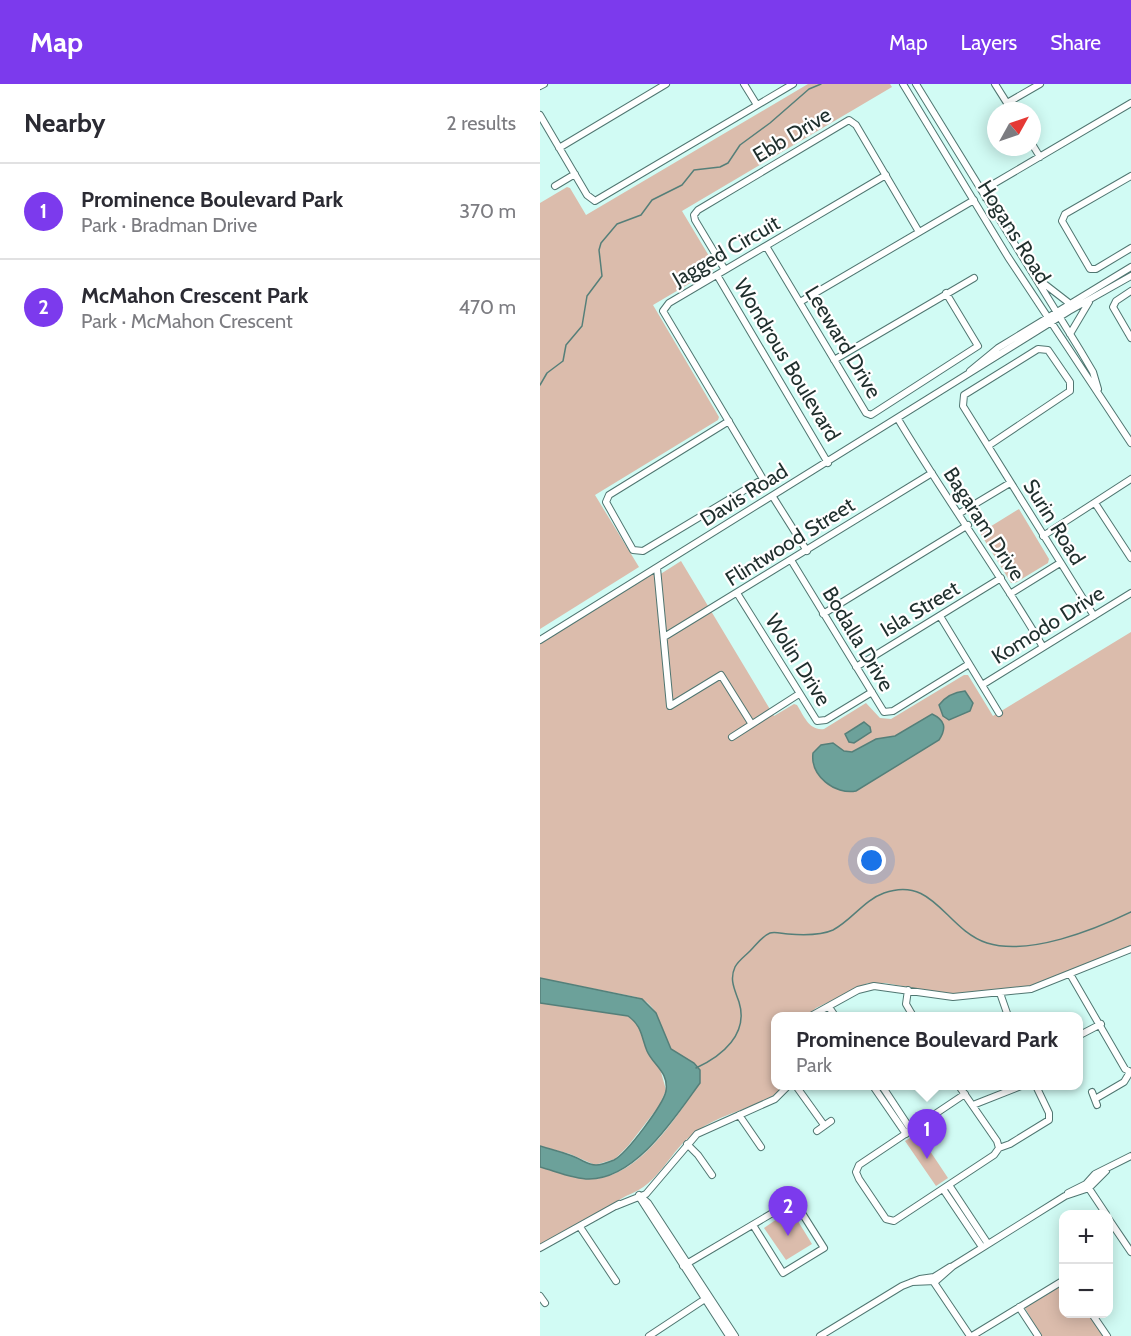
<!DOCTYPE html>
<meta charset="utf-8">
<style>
:root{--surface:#fff;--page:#f7f7f7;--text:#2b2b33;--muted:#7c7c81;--line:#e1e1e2;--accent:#7c3aed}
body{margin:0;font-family:Cabin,sans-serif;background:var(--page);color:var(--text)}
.controls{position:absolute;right:18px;bottom:18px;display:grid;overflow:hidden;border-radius:12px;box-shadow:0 3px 15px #0003}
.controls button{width:54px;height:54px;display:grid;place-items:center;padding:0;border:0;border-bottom:2px solid var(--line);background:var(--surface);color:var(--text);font:30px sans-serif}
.compass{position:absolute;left:447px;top:18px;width:54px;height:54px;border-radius:50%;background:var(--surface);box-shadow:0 3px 15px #0003;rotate:50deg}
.you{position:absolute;left:332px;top:777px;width:21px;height:21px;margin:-15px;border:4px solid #fff;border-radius:50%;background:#1a73e8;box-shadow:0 0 0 9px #1a73e833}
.badge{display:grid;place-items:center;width:39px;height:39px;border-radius:50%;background:var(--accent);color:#fff;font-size:20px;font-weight:700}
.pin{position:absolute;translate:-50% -50px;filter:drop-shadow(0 2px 3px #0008)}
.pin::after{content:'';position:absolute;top:32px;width:21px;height:18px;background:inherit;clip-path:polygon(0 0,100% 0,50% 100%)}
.popup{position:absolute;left:231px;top:928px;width:312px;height:78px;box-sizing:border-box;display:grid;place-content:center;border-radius:12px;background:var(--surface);filter:drop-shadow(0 2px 4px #0005);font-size:20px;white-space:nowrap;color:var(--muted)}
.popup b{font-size:22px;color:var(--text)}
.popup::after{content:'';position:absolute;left:50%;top:100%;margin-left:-12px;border:12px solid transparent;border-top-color:var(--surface)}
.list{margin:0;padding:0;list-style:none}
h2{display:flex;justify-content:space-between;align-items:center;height:78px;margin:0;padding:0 24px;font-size:26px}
h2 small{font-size:20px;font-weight:400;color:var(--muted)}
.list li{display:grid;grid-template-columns:39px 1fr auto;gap:18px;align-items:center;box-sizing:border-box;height:96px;padding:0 24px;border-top:2px solid var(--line)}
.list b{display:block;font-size:22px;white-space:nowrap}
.list p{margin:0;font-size:20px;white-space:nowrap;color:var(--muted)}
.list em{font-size:20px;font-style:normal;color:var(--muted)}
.map{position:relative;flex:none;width:591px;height:1252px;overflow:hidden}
header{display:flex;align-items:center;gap:36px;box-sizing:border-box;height:84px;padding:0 30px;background:var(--accent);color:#fff}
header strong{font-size:28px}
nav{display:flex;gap:33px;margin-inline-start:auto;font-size:21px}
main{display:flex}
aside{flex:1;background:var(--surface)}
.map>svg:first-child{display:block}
.green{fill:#dbbcac}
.water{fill:#6ca19a;stroke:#557f79;stroke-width:1.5}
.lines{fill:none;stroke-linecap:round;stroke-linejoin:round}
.stream{stroke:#557f79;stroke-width:1.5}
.minor-casing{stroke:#507671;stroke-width:8}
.minor{stroke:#fff;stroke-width:6}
.labels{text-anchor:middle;stroke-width:4.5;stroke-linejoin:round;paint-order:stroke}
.street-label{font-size:21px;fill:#1f2f2d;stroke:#fff}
</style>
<header>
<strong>Map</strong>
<nav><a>Map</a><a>Layers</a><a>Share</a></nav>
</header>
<main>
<aside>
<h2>Nearby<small>2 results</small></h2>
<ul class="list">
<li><span class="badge">1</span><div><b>Prominence Boulevard Park</b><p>Park · Bradman Drive</p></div><em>370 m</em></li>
<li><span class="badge">2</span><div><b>McMahon Crescent Park</b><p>Park · McMahon Crescent</p></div><em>470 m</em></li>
</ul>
</aside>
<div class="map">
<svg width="591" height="1252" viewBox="0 0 591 1252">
<rect width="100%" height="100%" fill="#d1fbf4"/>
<path class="green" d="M268 0H350L352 3 142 127 175 182 174 185 113 221 179 333 178 336 55 411 99 483 0 545V119L27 103 30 104 46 131Z
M479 425 509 475 508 479 475 499H471L440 449Z
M141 477 234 632 254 620 257 621C264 632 269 647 284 645L326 619 340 634 351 635 424 591H428L453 632 591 548V862L492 902 420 910 396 908 345 899H328L276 924 267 932H236V1002H245L241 1006C216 1025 182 1029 157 1047 128 1067 122 1099 86 1112L0 1161V1083C15 1087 33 1095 49 1095 99 1095 134 1035 160 999 151 987 141 977 132 966 117 948 123 921 96 913L0 894V556L117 484 119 491Z
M0 919 88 932 95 937 100 944 107 967 119 981 126 1006 119 1022 88 1062 75 1075 55 1081 30 1070 0 1062Z
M378 1049 408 1094 396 1102 365 1057Z
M247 1128 253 1129 272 1160 246 1176 224 1144Z
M523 1198 524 1230H549L564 1252H501L485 1224Z"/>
<path class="water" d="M425 607 433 619 430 627 409 636 403 632 399 621C405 613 415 608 425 607Z
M392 630C405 636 407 644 399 656L316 707C295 711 270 692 273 669L281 661 293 659 304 667 312 668 336 655 355 652Z
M324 638 330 643 331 648 314 659 309 658 305 650Z
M0 894 102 915 116 929 131 965 154 979 160 986V999C135 1033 96 1095 49 1095 33 1095 15 1087 0 1083V1062C15 1067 29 1069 43 1077 47 1079 52 1081 56 1081 61 1081 69 1078 74 1076 87 1069 123 1021 126 1007 129 988 113 981 107 967 101 952 102 942 88 932L0 919Z"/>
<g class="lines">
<path class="stream" d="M0 301 7 289 23 277 26 261 42 242 47 212 62 192 59 166 61 159 77 140 101 131 112 116 142 101 154 86 180 83 188 79 200 61 230 39 269 5 281 0
M156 984C182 972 209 950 199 918 195 906 189 896 195 883 198 877 205 872 210 867 216 861 222 852 230 849 235 847 243 850 248 850 261 851 282 851 293 846 312 836 324 816 344 809 394 791 405 845 447 859 489 872 554 846 591 828"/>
<g class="minor-casing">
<path id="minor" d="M204 0 217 21
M363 0 468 173 591 359
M376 0 540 266 553 288 558 305
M455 0 472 27
M0 2 4 0
M467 19 500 0
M0 31 47 111 55 117 253 0
M492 60 500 73
M19 64 126 0
M591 92 525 130 522 137 550 185H556L591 164
M15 102 35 90
M446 114 450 102 591 19
M226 162 326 329 331 331 438 262 406 209
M185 186 155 136 154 131 158 126 309 36 316 41 379 148
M177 191 288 379
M498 195 529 219
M591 207 576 217 573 223 591 254
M260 218 434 116
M530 250 549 218
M294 276 434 194
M430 287 458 264 591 183
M358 335C404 412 457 485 503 563
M189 337 69 411 66 418 93 466 103 467 223 395 123 227 129 219 346 91
M448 362 530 307V298L508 266 498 265 424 311 423 322 554 532
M233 413 267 467
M555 419 591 474
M420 429 470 399
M503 452 591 395
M251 476 344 628 353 627 429 580
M117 484 130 622 181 591 211 639
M197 509 277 637 286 636 332 608
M470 510 520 479
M283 530 428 441
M400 532 459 629
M124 553 392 389
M0 556 529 227 591 192
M316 583 461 494
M442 601 591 509
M192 653 259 610
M530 890 585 985 591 988
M368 906 366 920 373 932
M460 909 468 932
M289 923 295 932
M271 932 318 906 334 902 413 913 491 905 591 865
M538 952 561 940
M256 1002 284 1041
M333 1002 366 1050
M342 1002 371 1046
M419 1002 457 1057 459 1064
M552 1008 557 1021
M425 1010 319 1081 316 1088 319 1095 346 1135 354 1137 454 1071 459 1064
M555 1015 584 998 590 988
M433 1021 481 1002
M199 1031 221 1063
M277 1047 291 1037
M147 1060 158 1071 172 1091
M459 1064 470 1060 509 1036V1029L496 1002
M546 1100 566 1130
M409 1101 448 1160
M403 1105 442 1163
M528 1109 546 1100 555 1090 591 1072
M99 1111 108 1119 195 1252
M100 1114 189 1252
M76 1122 106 1110 157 1050 235 1015 248 1002
M568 1134 591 1168
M40 1143 76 1197
M0 1164 79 1120
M143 1182 246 1121 250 1117 255 1118 284 1164 243 1189 213 1141
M393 1197 430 1252
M372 1198 396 1197 413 1182 525 1112 549 1104 566 1087
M0 1212 5 1219
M479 1223 498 1252
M552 1230 567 1252
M109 1252 168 1213
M280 1252 362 1202 380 1195 394 1193 410 1183
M432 1252 524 1196"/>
</g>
<use href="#minor" class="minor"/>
</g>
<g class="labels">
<g class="street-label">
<text transform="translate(252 51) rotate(-31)" y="7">Ebb Drive</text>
<text transform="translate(474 148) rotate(58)" y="7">Hogans Road</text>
<text transform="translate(186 167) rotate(-30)" y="7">Jagged Circuit</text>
<text transform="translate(303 258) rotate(59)" y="7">Leeward Drive</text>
<text transform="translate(247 276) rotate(59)" y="7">Wondrous Boulevard</text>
<text transform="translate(204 411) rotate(-32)" y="7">Davis Road</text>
<text transform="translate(514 438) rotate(58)" y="7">Surin Road</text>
<text transform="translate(444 440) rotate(57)" y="7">Bagaram Drive</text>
<text transform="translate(250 458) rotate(-32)" y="7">Flintwood Street</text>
<text transform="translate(380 525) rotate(-31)" y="7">Isla Street</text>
<text transform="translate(508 541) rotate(-32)" y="7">Komodo Drive</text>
<text transform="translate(318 555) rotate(59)" y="7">Bodalla Drive</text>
<text transform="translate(258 576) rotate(58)" y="7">Wolin Drive</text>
</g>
</g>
</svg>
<div class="controls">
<button>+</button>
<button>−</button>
</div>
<svg class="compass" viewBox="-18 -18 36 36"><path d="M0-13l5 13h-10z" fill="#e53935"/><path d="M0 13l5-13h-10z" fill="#7c7c81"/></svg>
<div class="you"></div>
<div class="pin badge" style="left:387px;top:1075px">1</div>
<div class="popup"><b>Prominence Boulevard Park</b>Park</div>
<div class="pin badge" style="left:248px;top:1152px">2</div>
</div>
</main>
